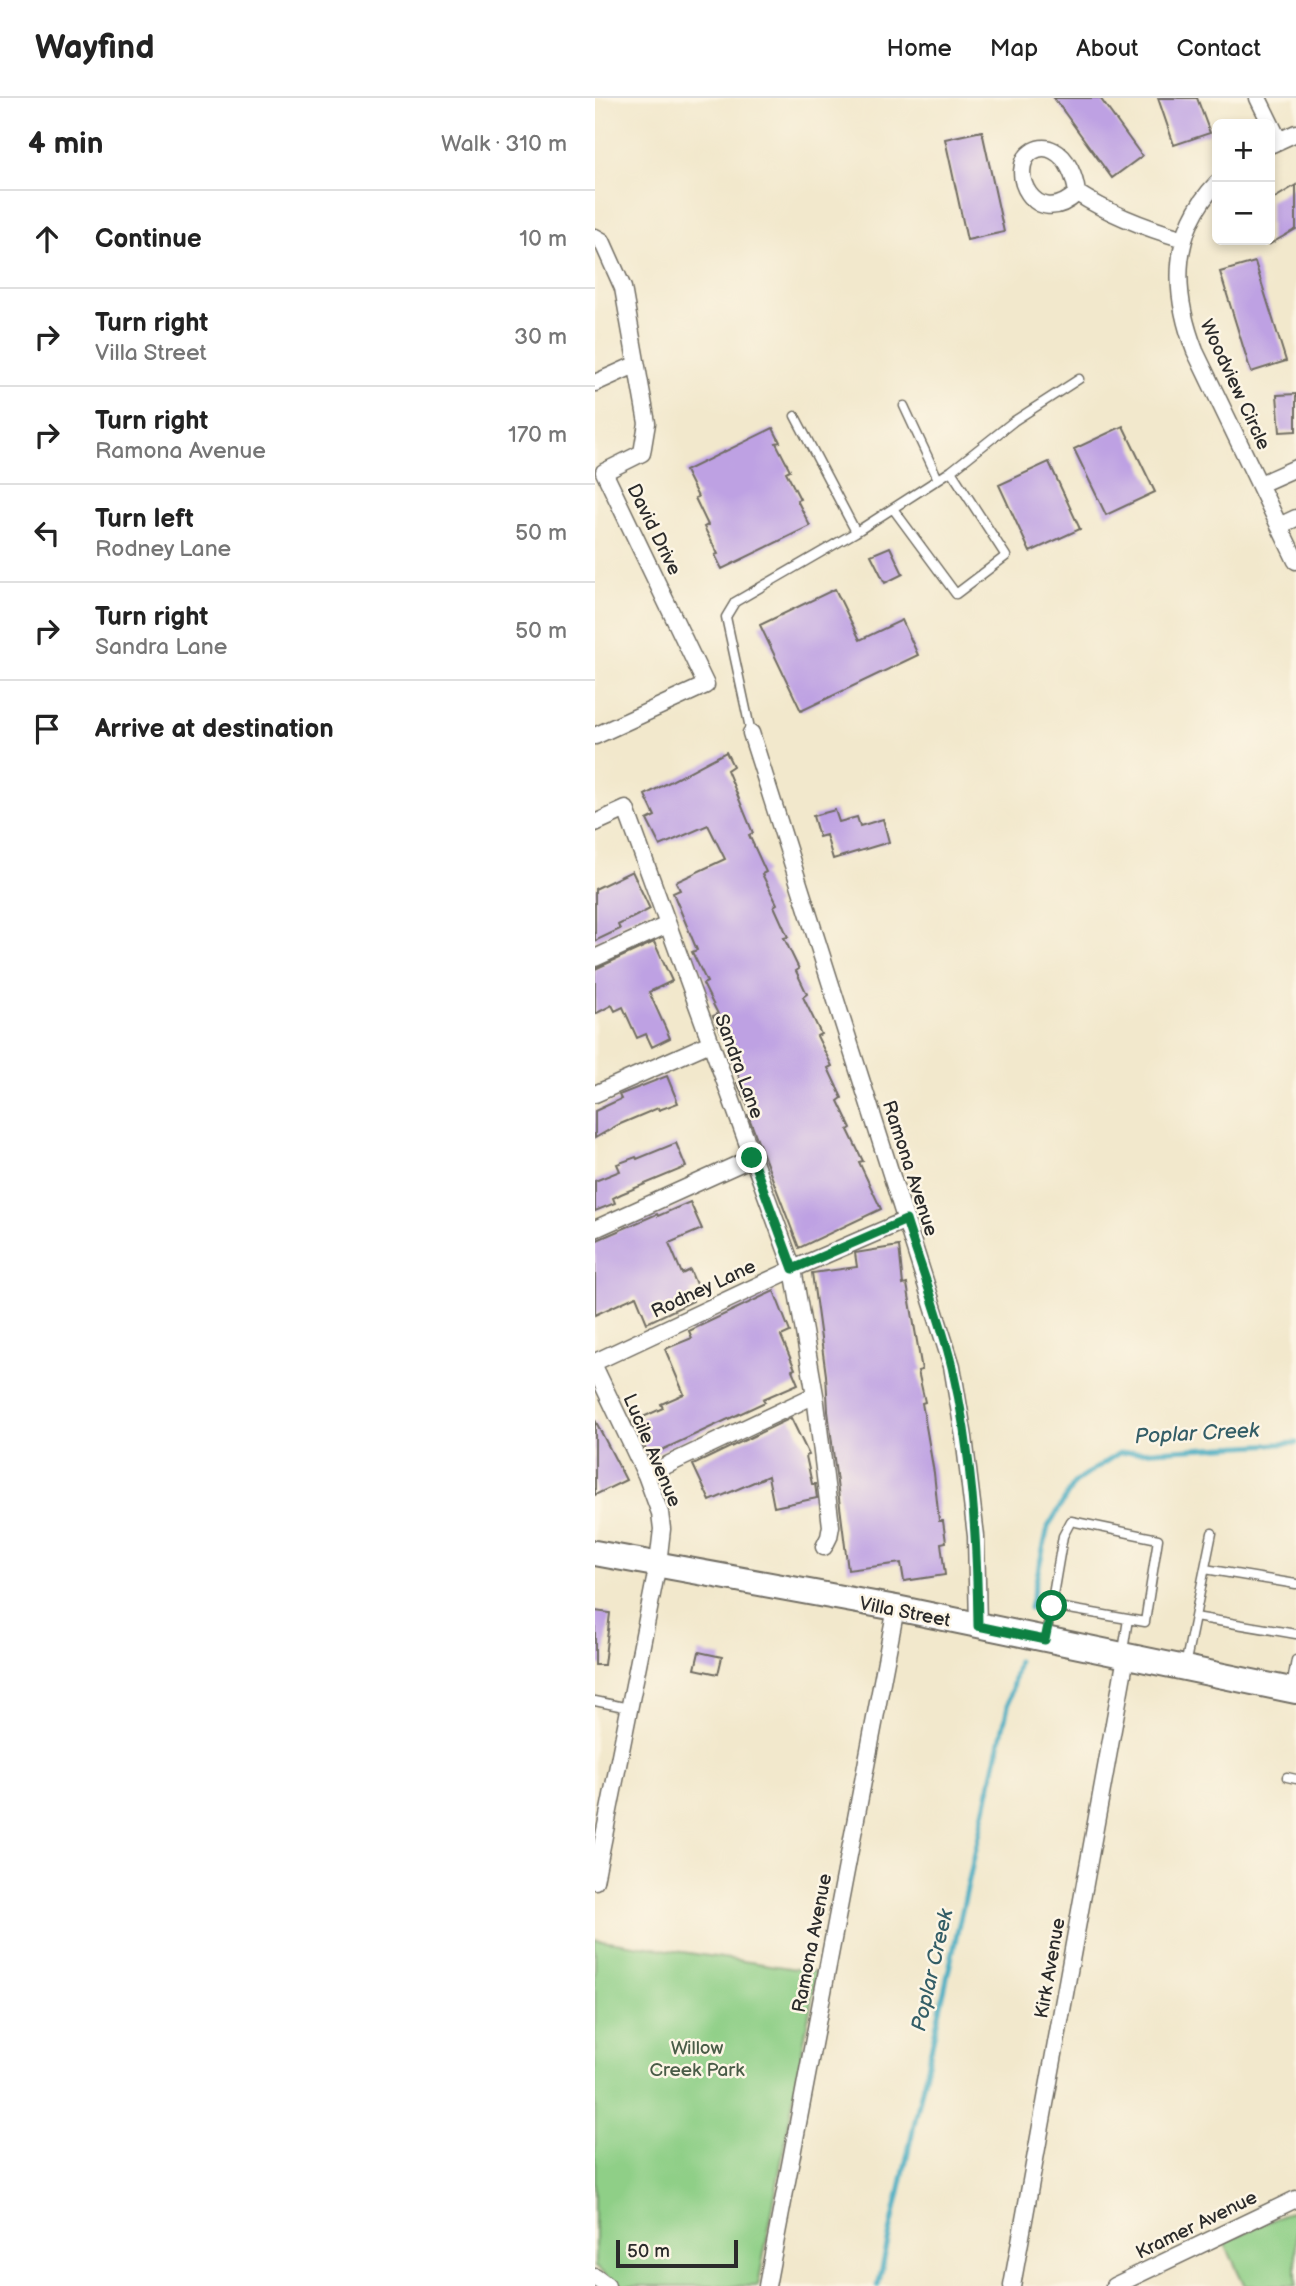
<!DOCTYPE html>
<meta charset="utf-8">
<style>
:root{--surface:#fff;--page:#f2f2f2;--text:#222;--muted:#767676;--line:#e0e0e0}
body{margin:0;font-family:"Balsamiq Sans",sans-serif;background:var(--page);color:var(--text)}
.controls{position:absolute;right:21px;top:21px;display:grid;overflow:hidden;border-radius:10px;box-shadow:0 4px 10px #0003}
.controls button{width:63px;height:63px;display:grid;place-items:center;padding:0;border:0;border-bottom:2px solid var(--line);background:var(--surface);color:var(--text);font:35px sans-serif}
.scale{position:absolute;left:21px;bottom:18px;width:122px;box-sizing:border-box;padding-left:7px;border:4px solid #2b2b2b;border-top:0;font-size:19px;line-height:24px;white-space:nowrap;color:#2b2b2b;-webkit-text-stroke:5px #fcf5e5;paint-order:stroke}
.stop{position:absolute;width:21px;height:21px;margin:-16px;border:5px solid #0b8043;border-radius:50%;background:#fff}
.stop.end{background:#0b8043;border-color:#fff;box-shadow:0 2px 7px #0008}
.list{margin:0;padding:0;list-style:none}
h2{display:flex;justify-content:space-between;align-items:center;height:91px;margin:0;padding:0 28px;font-size:30px}
h2 small{font-size:23px;font-weight:400;color:var(--muted)}
.list li{display:grid;grid-template-columns:46px 1fr auto;gap:21px;align-items:center;box-sizing:border-box;height:98px;padding:0 28px;border-top:2px solid var(--line)}
.list b{display:block;font-size:26px;white-space:nowrap}
.list p{margin:0;font-size:23px;white-space:nowrap;color:var(--muted)}
.list em{font-size:23px;font-style:normal;color:var(--muted)}
.icon{flex:none;width:38px;height:38px;fill:none;stroke:currentColor;stroke-width:2;stroke-linecap:round;stroke-linejoin:round}
.map{position:relative;flex:none;width:701px;height:2188px;overflow:hidden}
header{display:flex;align-items:center;gap:42px;box-sizing:border-box;height:98px;padding:0 35px;background:var(--surface);border-bottom:2px solid var(--line)}
header strong{font-size:33px}
nav{display:flex;gap:38px;margin-inline-start:auto;font-size:24px}
main{display:flex}
aside{flex:1;background:var(--surface)}
.map>svg:first-child{display:block}
.green{fill:#8fcf87;stroke:#5d7d59;stroke-width:2}
.lines{fill:none;stroke-linecap:round;stroke-linejoin:round}
.stream{stroke:#42abc1;stroke-width:5}
.building{fill:#bea1e3}
.service-casing{stroke:#716d63;stroke-width:11}
.minor-casing{stroke:#716d63;stroke-width:19}
.primary-casing{stroke:#716d63;stroke-width:28}
.service{stroke:#fff;stroke-width:8}
.minor{stroke:#fff;stroke-width:16}
.primary{stroke:#fff;stroke-width:24}
.route{stroke:#0b8043;stroke-width:9}
.labels{text-anchor:middle;stroke-width:5;stroke-linejoin:round;paint-order:stroke}
.street-label{font-size:19px;fill:#2b2b2b;stroke:#fcf5e5}
.park-label{font-size:19px;fill:#495c47;stroke:#fcf5e5}
.water-label{font-size:21px;font-style:italic;fill:#345e67;stroke:#fcf5e5}
</style>
<header>
<strong>Wayfind</strong>
<nav><a>Home</a><a>Map</a><a>About</a><a>Contact</a></nav>
</header>
<main>
<aside>
<h2>4 min<small>Walk · 310 m</small></h2>
<ul class="list">
<li><svg class="icon" aria-label="ahead" viewBox="0 0 24 24"><path d="M12 20V5M6 11l6-6 6 6"/></svg><div><b>Continue</b></div><em>10 m</em></li>
<li><svg class="icon" aria-label="right" viewBox="0 0 24 24"><path d="M7 20v-9h11M14 6l5 5-5 5"/></svg><div><b>Turn right</b><p>Villa Street</p></div><em>30 m</em></li>
<li><svg class="icon" aria-label="right" viewBox="0 0 24 24"><path d="M7 20v-9h11M14 6l5 5-5 5"/></svg><div><b>Turn right</b><p>Ramona Avenue</p></div><em>170 m</em></li>
<li><svg class="icon" aria-label="left" viewBox="0 0 24 24"><path d="M17 20v-9H6M10 6l-5 5 5 5"/></svg><div><b>Turn left</b><p>Rodney Lane</p></div><em>50 m</em></li>
<li><svg class="icon" aria-label="right" viewBox="0 0 24 24"><path d="M7 20v-9h11M14 6l5 5-5 5"/></svg><div><b>Turn right</b><p>Sandra Lane</p></div><em>50 m</em></li>
<li><svg class="icon" aria-label="arrive" viewBox="0 0 24 24"><path d="M6 21V4h12l-3 4 3 4H6"/></svg><div><b>Arrive at destination</b></div></li>
</ul>
</aside>
<div class="map">
<svg width="701" height="2188" viewBox="0 0 701 2188">
<rect width="100%" height="100%" fill="#fcf5e5"/>
<filter id="ink" filterUnits="userSpaceOnUse"><feTurbulence type="fractalNoise" baseFrequency=".0143" numOctaves="2"/><feDisplacementMap in="SourceGraphic" scale="14" xChannelSelector="R" yChannelSelector="G"/><feConvolveMatrix kernelMatrix="1 2 1 2 8 2 1 2 1" color-interpolation-filters="sRGB"/></filter>
<filter id="wash" filterUnits="userSpaceOnUse"><feTurbulence type="fractalNoise" baseFrequency=".00686" numOctaves="4" result="noise"/><feDisplacementMap in="SourceGraphic" scale="28" xChannelSelector="R" yChannelSelector="G"/><feGaussianBlur stdDeviation="1.57" result="paint"/><feColorMatrix in="noise" values="0 0 0 0 0 0 0 0 0 0 0 0 0 0 0 0 0 1.4 0 .05"/><feComposite in="paint" operator="in"/></filter>
<g filter="url(#wash)">
<rect width="100%" height="100%" fill="#f2e8cc"/>
<path class="green" d="M0 1841 222 1874 163 2188H26L0 2169Z
M701 2111V2188H650L629 2144Z"/>
<g class="lines">
<path class="stream" d="M435 1510 453 1429 480 1384 524 1355 701 1345
M283 2188 423 1563"/>
</g>
<g id="blocks">
<path class="building" d="M459 0H505L547 58 517 80Z
M563 0H602L615 35 579 47Z
M387 33 409 134 372 142 350 41Z
M701 87V131L675 146V103Z
M660 164 691 263 656 274 625 174Z
M701 296V333L685 334 682 297Z
M528 328 560 394 511 417 479 351Z
M178 330 185 344 181 345 195 372 191 374 205 401 202 402 215 428 127 471 120 457 123 456 109 429 113 427 100 400 103 399 90 373Z
M454 364 485 431 435 454 404 387Z
M295 449 308 476 290 485 276 457Z
M240 491 265 542 307 522 323 557 206 613 165 527Z
M131 654 138 668 132 672 158 735 154 737 171 774 167 776 182 806 179 808 193 839 189 840 204 871 201 873 212 896 208 899 226 936 222 938 237 968 233 970 247 1000 243 1003 256 1030 253 1032 268 1063 264 1064 286 1111 204 1150 153 1017 157 1016 142 985 146 983 131 953 135 951 118 918 123 916 108 886 112 884 97 854 102 852 78 795 85 792 81 784 130 761 113 727 65 748 52 722 60 718 50 697Z
M240 712 244 724 262 719 265 728 288 721 294 744 238 761 231 737 224 739 218 718Z
M37 773 55 811 23 827 25 831 0 843V791Z
M59 844 77 883 54 894 75 940 57 949 51 936 42 940 28 909 20 913 17 907 0 916V871Z
M72 978 83 1005 64 1012 63 1010 23 1027 0 1040V1013L26 1001 24 997Z
M81 1045 91 1069 26 1096 18 1100 20 1105 0 1113V1083L25 1073 22 1066 41 1059 42 1061Z
M95 1104 107 1131 74 1145 87 1176 95 1172 103 1191 95 1194 98 1203 52 1225 41 1198 0 1217V1143L62 1116 63 1118Z
M304 1148 308 1187 312 1186 327 1272 323 1273 330 1304 327 1305 339 1375 344 1423H348L351 1444 346 1445 350 1477 309 1483 306 1465 253 1472 233 1313 231 1277 217 1175 262 1169 260 1155Z
M179 1193 195 1234 186 1238 200 1271 197 1272 203 1286 168 1301 170 1304 54 1358 37 1324 68 1310 66 1306 89 1296 70 1251 97 1240 94 1233Z
M196 1320 214 1357 211 1358 217 1386H220L222 1400 179 1409 173 1378 115 1403 98 1367Z
M0 1322 31 1382 0 1397Z
M0 1513 15 1515 9 1567H0Z
M104 1554 127 1559 123 1576 100 1571Z"/>
</g>
</g>
<g filter="url(#ink)">
<use href="#blocks" fill-opacity="0" stroke="#716d63" stroke-width="2"/>
<g class="lines">
<g class="service-casing">
<path id="service" d="M309 308 343 381
M299 412 361 496 411 458 356 373
M261 434 356 373 419 323 484 281
M156 635 131 519 140 504 261 434 200 318
M610 1471 701 1486
M600 1519 701 1536
M451 1538 468 1438 476 1423 563 1441 550 1524 457 1508
M528 1553 533 1521
M590 1568 617 1435
M696 1590 701 1562
M0 1603 34 1610
M692 1679 701 1681"/>
</g>
<g class="minor-casing">
<path id="minor" d="M663 0 684 43
M677 46 701 35
M622 85C576 133 577 194 600 253L701 463
M482 95C480 80 473 60 459 53 452 49 445 49 438 53 410 70 440 135 482 95 516 117 551 130 589 141
M0 139 7 143 28 190 52 325 47 355 9 374 111 587 0 638
M0 285 40 267
M665 386 701 370
M684 428 701 420
M156 635 357 1268 369 1339 381 1438 383 1528
M0 725 31 711 198 1171 220 1297 236 1428 234 1439 229 1449
M0 860 72 827
M0 996 115 945
M0 1131 157 1060
M0 1264 198 1171 311 1122
M0 1270 51 1377 65 1415 67 1431 63 1466 0 1783
M51 1377 220 1297
M0 2179 12 2188
M172 2188 301 1510
M417 2188 531 1559
M519 2188 701 2101"/>
</g>
<g class="primary-casing">
<path id="primary" d="M0 1455 301 1510 701 1593"/>
</g>
<use href="#service" class="service"/>
<use href="#minor" class="minor"/>
<use href="#primary" class="primary"/>
</g>
</g>
<g class="lines" filter="url(#ink)">
<path class="route" d="M157 1060 198 1171 311 1122C326 1170 345 1219 357 1269 377 1354 382 1441 383 1528L450 1542 457 1508"/>
</g>
<g class="labels">
<g class="street-label">
<text transform="translate(641 286) rotate(65)" y="7">Woodview Circle</text>
<text transform="translate(60 431) rotate(64)" y="7">David Drive</text>
<text transform="translate(145 968) rotate(70)" y="7">Sandra Lane</text>
<text transform="translate(316 1070) rotate(72)" y="7">Ramona Avenue</text>
<text transform="translate(108 1190) rotate(-25)" y="7">Rodney Lane</text>
<text transform="translate(58 1352) rotate(67)" y="7">Lucile Avenue</text>
<text transform="translate(310 1513) rotate(11)" y="7">Villa Street</text>
<text transform="translate(216 1845) rotate(-79)" y="7">Ramona Avenue</text>
<text transform="translate(454 1870) rotate(-80)" y="7">Kirk Avenue</text>
<text transform="translate(601 2126) rotate(-26)" y="7">Kramer Avenue</text>
</g>
<g class="park-label">
<text x="102" y="1956">Willow<tspan x="102" dy="22">Creek Park</tspan></text>
</g>
<g class="water-label">
<text transform="translate(602 1335) rotate(-3)" y="7">Poplar Creek</text>
<text transform="translate(337 1872) rotate(-77)" y="7">Poplar Creek</text>
</g>
</g>
</svg>
<div class="controls">
<button>+</button>
<button>−</button>
</div>
<div class="scale">50 m</div>
<div class="stop" style="left:457px;top:1508px"></div>
<div class="stop end" style="left:157px;top:1060px"></div>
</div>
</main>
